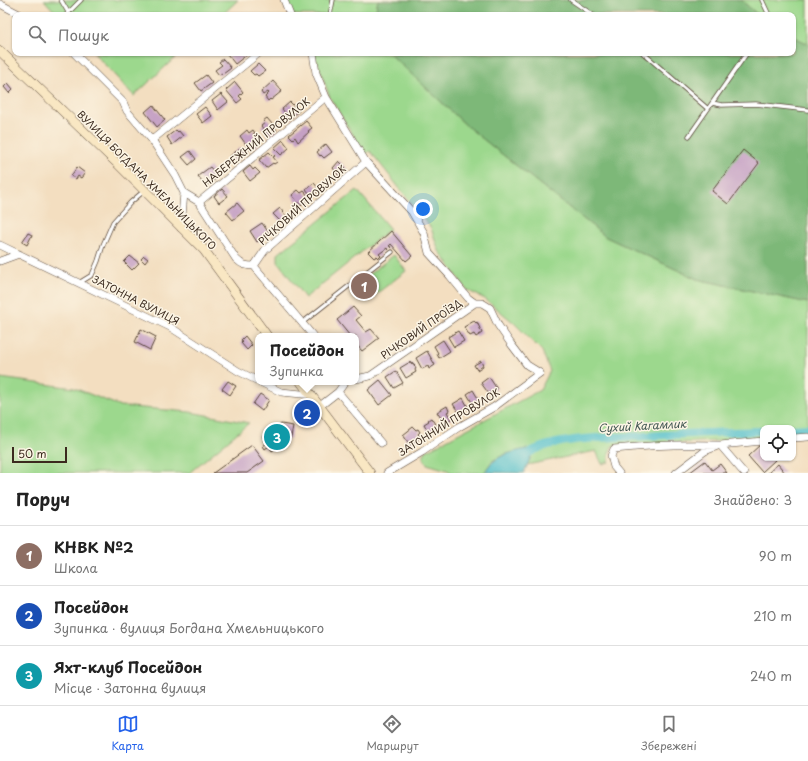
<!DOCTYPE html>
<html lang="uk">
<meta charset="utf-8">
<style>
:root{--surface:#fff;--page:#f2f2f2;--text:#222;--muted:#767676;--line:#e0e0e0;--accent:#2563eb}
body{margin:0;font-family:"Playpen Sans",sans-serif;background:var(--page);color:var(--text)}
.controls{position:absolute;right:12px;bottom:12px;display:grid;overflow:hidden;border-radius:8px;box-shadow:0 1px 3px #0004}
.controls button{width:36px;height:36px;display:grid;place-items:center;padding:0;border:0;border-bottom:1px solid var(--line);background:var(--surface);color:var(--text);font:20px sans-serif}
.scale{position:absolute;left:12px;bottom:10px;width:55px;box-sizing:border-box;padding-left:4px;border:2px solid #3b2a1e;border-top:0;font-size:11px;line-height:14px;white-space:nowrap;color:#3b2a1e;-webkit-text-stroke:3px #fcf5e5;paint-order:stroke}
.you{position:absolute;left:423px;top:209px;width:14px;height:14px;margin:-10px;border:3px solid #fff;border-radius:50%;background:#1a73e8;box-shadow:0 0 0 6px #1a73e833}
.badge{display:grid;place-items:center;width:26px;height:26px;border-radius:50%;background:var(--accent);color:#fff;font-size:13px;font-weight:700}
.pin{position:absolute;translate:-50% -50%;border:2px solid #fff;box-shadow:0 1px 4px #0006}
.popup{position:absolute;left:255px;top:333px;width:104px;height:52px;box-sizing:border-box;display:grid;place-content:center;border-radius:8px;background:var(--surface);filter:drop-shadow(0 1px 3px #0005);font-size:13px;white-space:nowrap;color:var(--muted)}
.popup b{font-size:15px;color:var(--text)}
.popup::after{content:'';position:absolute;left:50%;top:100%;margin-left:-8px;border:8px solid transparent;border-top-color:var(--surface)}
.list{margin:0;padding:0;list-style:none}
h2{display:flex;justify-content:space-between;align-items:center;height:52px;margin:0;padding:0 16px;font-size:17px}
h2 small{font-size:13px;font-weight:400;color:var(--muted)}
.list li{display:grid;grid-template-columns:26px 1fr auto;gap:12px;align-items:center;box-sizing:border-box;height:60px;padding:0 16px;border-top:1px solid var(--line)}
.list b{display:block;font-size:15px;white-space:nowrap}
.list p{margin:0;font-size:13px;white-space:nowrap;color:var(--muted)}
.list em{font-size:13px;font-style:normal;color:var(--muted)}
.icon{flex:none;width:22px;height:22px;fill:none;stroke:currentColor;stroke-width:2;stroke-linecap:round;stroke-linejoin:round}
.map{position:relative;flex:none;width:808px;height:473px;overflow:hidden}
.search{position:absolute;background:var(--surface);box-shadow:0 1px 3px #0004;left:12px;right:12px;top:12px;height:44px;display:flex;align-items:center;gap:10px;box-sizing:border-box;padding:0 14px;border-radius:8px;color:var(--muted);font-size:15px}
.sheet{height:232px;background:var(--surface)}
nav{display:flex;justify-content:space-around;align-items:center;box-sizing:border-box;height:56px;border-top:1px solid var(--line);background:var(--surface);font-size:11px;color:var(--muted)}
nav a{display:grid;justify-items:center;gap:2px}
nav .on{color:var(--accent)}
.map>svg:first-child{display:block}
.green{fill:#9cd88d;stroke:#6c8156}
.forest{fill:#7db878;stroke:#5c714b}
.water{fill:#52c0cb;stroke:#467574}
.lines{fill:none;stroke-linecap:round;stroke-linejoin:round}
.canal{stroke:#52c0cb;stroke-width:8}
.building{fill:#c5a0c4}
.lane-casing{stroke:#574536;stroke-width:5}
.street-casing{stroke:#574536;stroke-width:8}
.secondary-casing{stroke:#574536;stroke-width:10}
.lane{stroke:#fff;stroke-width:3.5}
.street{stroke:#fff;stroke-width:7}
.secondary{stroke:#f9e7c3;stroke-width:9}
.labels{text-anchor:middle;stroke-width:3;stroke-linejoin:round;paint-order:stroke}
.street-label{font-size:10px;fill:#3b2a1e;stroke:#fcf5e5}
.water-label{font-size:11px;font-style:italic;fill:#425752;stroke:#fcf5e5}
</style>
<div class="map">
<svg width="808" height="473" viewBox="0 0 808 473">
<rect width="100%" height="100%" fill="#fcf5e5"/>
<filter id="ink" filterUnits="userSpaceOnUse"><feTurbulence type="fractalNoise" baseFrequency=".025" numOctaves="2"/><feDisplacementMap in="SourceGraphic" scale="8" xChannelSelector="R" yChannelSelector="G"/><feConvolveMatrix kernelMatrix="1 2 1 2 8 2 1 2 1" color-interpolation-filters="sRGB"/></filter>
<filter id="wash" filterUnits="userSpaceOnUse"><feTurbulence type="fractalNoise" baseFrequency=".012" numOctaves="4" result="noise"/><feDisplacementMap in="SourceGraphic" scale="16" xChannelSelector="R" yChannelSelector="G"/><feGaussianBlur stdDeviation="0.9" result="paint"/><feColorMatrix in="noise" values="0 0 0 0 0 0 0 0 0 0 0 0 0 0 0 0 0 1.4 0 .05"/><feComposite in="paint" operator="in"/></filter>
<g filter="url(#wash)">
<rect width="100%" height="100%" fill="#f3dec0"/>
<path class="green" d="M44 0H238L222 15H58Z
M287 0H378L375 15H293Z
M741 0H808V44L793 36V15H758Z
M94 53H180L134 96Z
M312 53H389L468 127 606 237 697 279 808 303V435L793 436V428H763V439L612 446 609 453V462L602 464 596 451 527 465 532 455 533 450 532 449 506 454 492 461 485 472V473H452L447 470 427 464 423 457 426 451 540 390 550 371 542 351 513 322 485 299 467 290 439 251 431 228 370 151 365 154 330 98 317 61Z
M357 190 390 229 305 298 278 262V254Z
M394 255 406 271 367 301 355 285Z
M0 378 74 388 120 406 190 412 249 423 189 473H0Z"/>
<path class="forest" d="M378 0H741L758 15H375Z
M793 36 808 44V303L697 279 606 237 468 127 389 53H793Z"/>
<path class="water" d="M527 449H533V451L524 473 485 472C493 456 511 452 527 449Z"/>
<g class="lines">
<path class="canal" d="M793 429 808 428
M526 455C552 436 614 438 647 436 686 434 724 432 763 431"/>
</g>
<g id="blocks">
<path class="building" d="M228 53H247L248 54 235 64 227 54Z
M223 59 231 68 223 74 222 73 219 75 215 70 222 65 219 62Z
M258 64 265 71 258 76 256 74 254 75 250 71Z
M206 75 212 83 201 91 195 83Z
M273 81 282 91 271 100 270 99 268 101 265 97 269 93 268 92 263 95 261 92Z
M235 82 243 92 239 96 242 99 237 103 226 90Z
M8 83 13 89 9 93 4 87Z
M221 94 228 102 218 110 212 101Z
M290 102 299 111 290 119 282 109Z
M153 105 165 120 157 127 145 112Z
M205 107 212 116 203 123 196 114Z
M267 118 277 130 269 136 261 126 265 123 263 121Z
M306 121 312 128 308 131 309 132 298 142 295 137 293 139 289 135Z
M176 130 178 132 179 131 183 136 172 145 167 137Z
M247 130 249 133 253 130 255 133 253 134 260 143 250 150 240 136Z
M283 140 289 148 281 155 274 148Z
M326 144 332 152 324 158 321 155 320 156 317 152Z
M240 148 245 154 235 162 230 156Z
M743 150 759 163 728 204 712 191Z
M190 151 196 159 189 165 182 157Z
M269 152 272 155 273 154 275 156 273 157 277 162 274 164 273 163 266 168 259 160Z
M339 161 347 169 339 176 333 168Z
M250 166 253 170 255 168 260 173 250 181 243 172Z
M77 167 85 173 81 178 78 176 76 179 71 176Z
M210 167 218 177 206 186 198 176Z
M314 183 320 190 312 197 306 189Z
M222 189 228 196 219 203 214 196Z
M298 190 301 193 304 191 310 198 301 206 292 195Z
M237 203 244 211 233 220 226 212Z
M280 208 287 217 281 222 273 214Z
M262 223 269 233 257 242 250 231Z
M391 231 412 256 406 261 391 244 389 246 391 247 388 250 387 248 379 254 381 256 379 258 377 256 374 258 368 252Z
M28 233 32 235 27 245 22 242Z
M130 256 139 263 132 270 124 262Z
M144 256 148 259 145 263 141 259Z
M353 307 361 316 356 320 366 332 371 329 379 338 362 351 356 344V336H350L337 320Z
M474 321 476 323 477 322 482 333 476 337 474 334 470 336 464 327Z
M141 329 156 337 150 350 135 342Z
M458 331 464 341 454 347 448 337Z
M245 336 252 345 247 350 241 343 243 341 241 340Z
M443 340 450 351 439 358 437 354 438 353 434 346Z
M427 351 435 365 429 369 428 366 422 369 416 358Z
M481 361 483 366 477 370 474 365Z
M410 362 411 364 413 363 416 368 415 370 416 372 406 378 400 368Z
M396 371 403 383 394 388 387 377Z
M489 377 497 389 489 394 481 383Z
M380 380 392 395 379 405 368 390Z
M228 381 236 386 230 395 222 389Z
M473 390 479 400 473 404 467 394Z
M260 394 269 400 262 411 253 404Z
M463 398 468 407 459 413 453 404Z
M447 406 449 411 447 412 451 419 444 423 437 412Z
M431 418 437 427 429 433 424 424 429 421 428 420Z
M281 424 293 426 291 437 272 451 269 446 265 449 263 446 267 443 262 438Z
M413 427 416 430 418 429 420 432 418 434 421 437 410 445 403 435Z
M761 444 763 447V458H773L775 460 762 472 748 456Z
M252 445 264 461 247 473H213Z
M705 461 712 470 720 464 727 473H689Z
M778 464 785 473H768Z"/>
</g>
</g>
<g filter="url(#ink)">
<use href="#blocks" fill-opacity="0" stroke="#574536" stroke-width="1"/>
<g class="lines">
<g class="lane-casing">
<path id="lane" d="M61 0 68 12
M571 0 593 15
M762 0 769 15
M66 15 81 0
M330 15 333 0
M643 53 708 109
M712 103 722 105 756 104 808 110
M689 136 747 53
M79 283 92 275 98 261 103 245 113 222 131 202 144 191
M302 323 392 252"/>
</g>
<g class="street-casing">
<path id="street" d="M284 0 290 15
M0 4 21 15
M74 53 123 102 127 111 152 140 175 175 184 193 199 202 236 259C242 265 246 266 254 266L313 336
M313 53 316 73 326 97 366 162 412 212 424 233 429 253 450 276 468 298 475 303H482L490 308 498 325 511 344 527 365 540 373 494 407 459 427 422 452 387 473
M152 140 259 53
M199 202 326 97
M181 228 184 193
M0 245 170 327 238 371 258 381
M0 261 19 254
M254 266 265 250 366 162
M356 379 370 376 475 303
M260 382 281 392 312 395
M345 382 338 392 381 443
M320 406 338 392
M793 438 808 437
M619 473 614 467 611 456 614 449C649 445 684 444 720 445L744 473
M676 473 705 451 720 445 763 441"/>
</g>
<g class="secondary-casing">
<path id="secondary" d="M0 51 119 165 204 250 267 336
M301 382 370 473"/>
</g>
<use href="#lane" class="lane"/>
<use href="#street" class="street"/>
<use href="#secondary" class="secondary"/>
</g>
</g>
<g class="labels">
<g class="street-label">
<text transform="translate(256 142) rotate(-39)" y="4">НАБЕРЕЖНИЙ ПРОВУЛОК</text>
<text transform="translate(147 180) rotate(45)" y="4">ВУЛИЦЯ БОГДАНА ХМЕЛЬНИЦЬКОГО</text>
<text transform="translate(302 205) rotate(-42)" y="4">РІЧКОВИЙ ПРОВУЛОК</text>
<text transform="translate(136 300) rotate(27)" y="4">ЗАТОННА ВУЛИЦЯ</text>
<text transform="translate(421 329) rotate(-35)" y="4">РІЧКОВИЙ ПРОЇЗД</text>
<text transform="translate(449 422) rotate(-32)" y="4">ЗАТОННИЙ ПРОВУЛОК</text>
</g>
<g class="water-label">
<text transform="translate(642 426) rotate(-3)" y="4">Сухий Кагамлик</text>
</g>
</g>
</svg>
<div class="controls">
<button><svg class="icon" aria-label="locate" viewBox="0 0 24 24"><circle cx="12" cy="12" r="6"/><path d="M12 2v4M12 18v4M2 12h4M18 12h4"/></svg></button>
</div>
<div class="scale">50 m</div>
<div class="you"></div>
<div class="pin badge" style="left:364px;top:286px;background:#8d6e63">1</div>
<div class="pin badge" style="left:307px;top:413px;background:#1a4fb4">2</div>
<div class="popup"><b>Посейдон</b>Зупинка</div>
<div class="pin badge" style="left:277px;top:437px;background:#0f9aa8">3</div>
<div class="search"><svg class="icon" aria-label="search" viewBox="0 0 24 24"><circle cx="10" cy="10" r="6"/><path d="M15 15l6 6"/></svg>Пошук</div>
</div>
<section class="sheet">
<h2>Поруч<small>Знайдено: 3</small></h2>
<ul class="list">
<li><span class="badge" style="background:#8d6e63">1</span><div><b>КНВК №2</b><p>Школа</p></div><em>90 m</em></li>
<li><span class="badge" style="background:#1a4fb4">2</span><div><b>Посейдон</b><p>Зупинка · вулиця Богдана Хмельницького</p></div><em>210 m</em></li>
<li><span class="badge" style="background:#0f9aa8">3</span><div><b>Яхт-клуб Посейдон</b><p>Місце · Затонна вулиця</p></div><em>240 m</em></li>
</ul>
</section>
<nav>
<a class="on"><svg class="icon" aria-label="map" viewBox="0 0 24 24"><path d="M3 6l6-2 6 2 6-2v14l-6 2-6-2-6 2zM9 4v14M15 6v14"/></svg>Карта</a>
<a><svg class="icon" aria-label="directions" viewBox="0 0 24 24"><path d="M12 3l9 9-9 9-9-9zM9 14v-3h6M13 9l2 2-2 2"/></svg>Маршрут</a>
<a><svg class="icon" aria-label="saved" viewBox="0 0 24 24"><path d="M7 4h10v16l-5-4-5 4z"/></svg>Збережені</a>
</nav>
